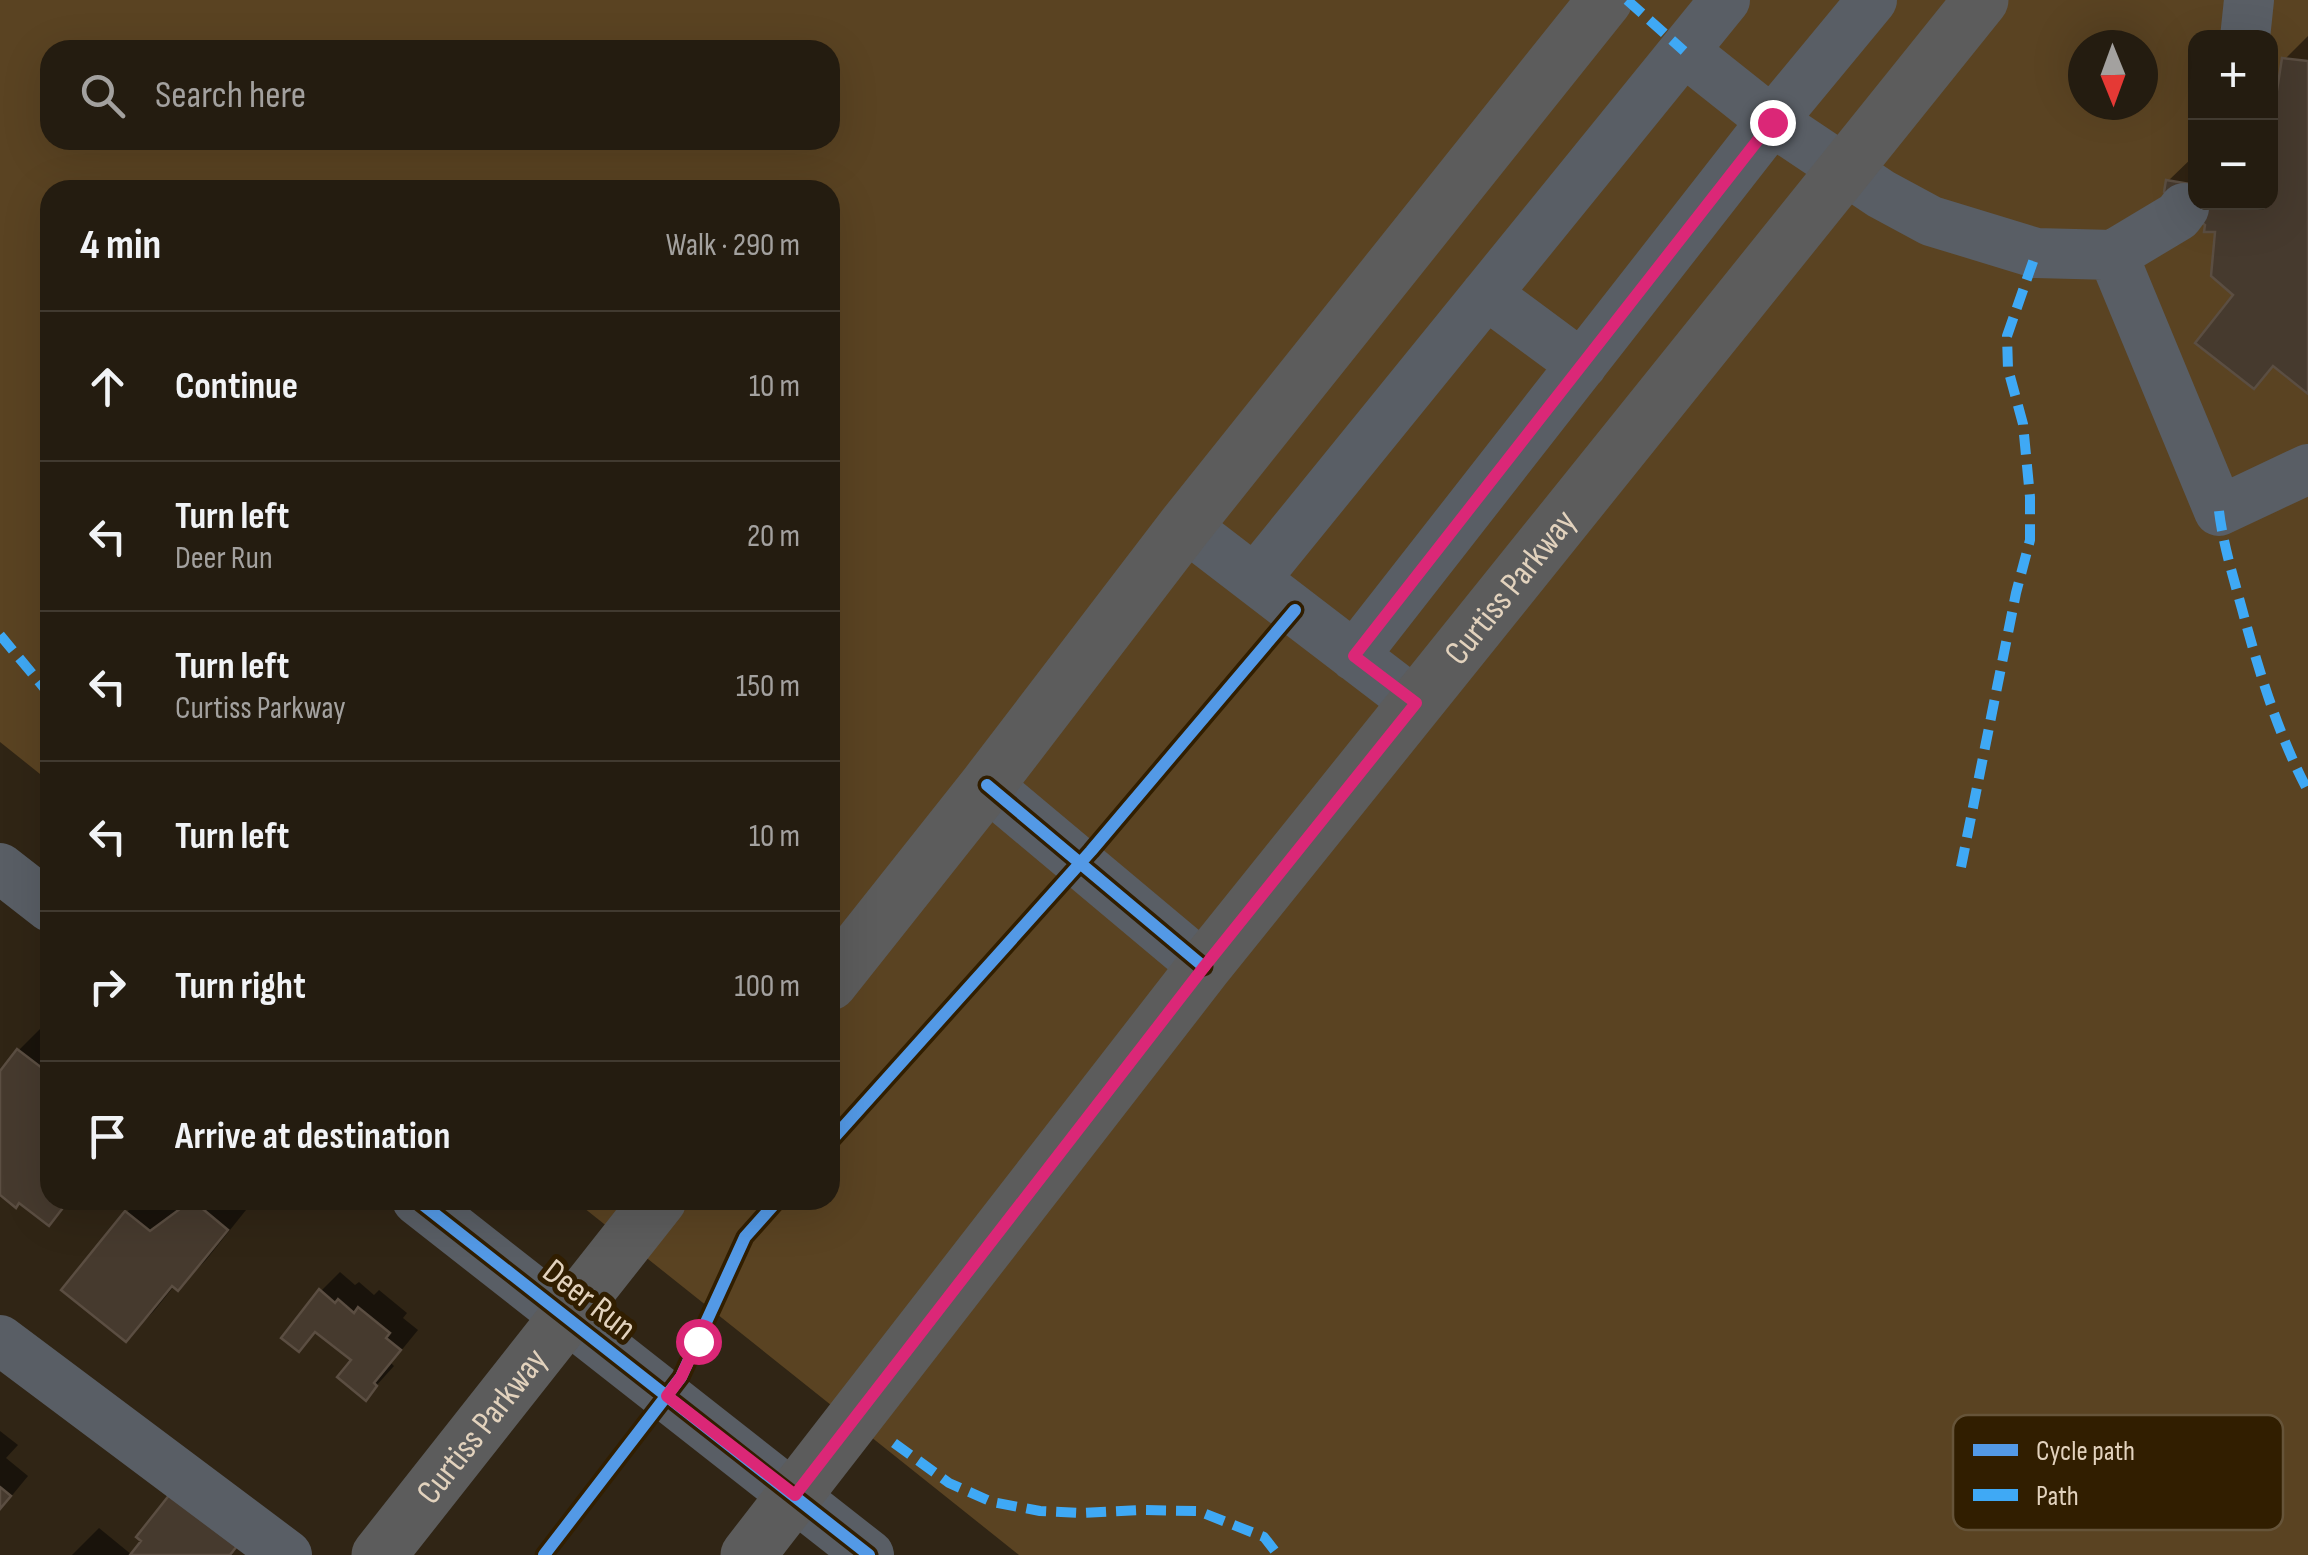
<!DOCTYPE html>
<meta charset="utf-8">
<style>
:root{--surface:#241c10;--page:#30291e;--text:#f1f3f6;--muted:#a3a19f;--line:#413a30}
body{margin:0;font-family:"Sofia Sans Condensed",sans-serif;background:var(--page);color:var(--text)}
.controls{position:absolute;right:30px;top:30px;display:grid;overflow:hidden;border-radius:20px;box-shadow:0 10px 40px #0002}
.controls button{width:90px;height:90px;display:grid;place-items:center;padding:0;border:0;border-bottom:2px solid var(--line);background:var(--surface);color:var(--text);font:50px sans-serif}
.compass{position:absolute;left:2068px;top:30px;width:90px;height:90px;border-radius:50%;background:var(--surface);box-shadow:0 10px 40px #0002;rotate:179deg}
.stop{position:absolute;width:30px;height:30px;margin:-22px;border:8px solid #db2777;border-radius:50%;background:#fff}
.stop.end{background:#db2777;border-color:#fff;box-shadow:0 2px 10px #0008}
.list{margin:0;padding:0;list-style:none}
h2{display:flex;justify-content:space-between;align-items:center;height:130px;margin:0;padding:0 40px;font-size:42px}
h2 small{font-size:32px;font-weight:400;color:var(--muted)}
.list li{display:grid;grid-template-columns:65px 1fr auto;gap:30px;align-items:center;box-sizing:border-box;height:150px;padding:0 40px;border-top:2px solid var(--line)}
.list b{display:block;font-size:38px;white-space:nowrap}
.list p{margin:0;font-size:32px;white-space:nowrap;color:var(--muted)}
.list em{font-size:32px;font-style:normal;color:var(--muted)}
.icon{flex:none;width:55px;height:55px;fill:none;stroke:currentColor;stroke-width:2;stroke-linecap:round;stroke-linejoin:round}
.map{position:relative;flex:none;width:2308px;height:1555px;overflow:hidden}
.search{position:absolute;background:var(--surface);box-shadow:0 10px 40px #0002;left:40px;top:40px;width:800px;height:110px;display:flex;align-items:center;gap:25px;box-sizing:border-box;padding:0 35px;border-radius:30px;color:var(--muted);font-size:38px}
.panel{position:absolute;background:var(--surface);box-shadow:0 10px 40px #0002;left:40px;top:180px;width:800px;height:1030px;border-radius:30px}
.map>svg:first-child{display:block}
.green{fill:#5a4322;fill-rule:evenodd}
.shadow{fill:#0007}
.building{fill:#463a2e;stroke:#5b4e42;stroke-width:2.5}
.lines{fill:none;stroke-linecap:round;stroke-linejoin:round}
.minor{stroke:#595e65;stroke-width:50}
.major{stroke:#5c5c5c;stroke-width:55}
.quiet{stroke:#3fa9f5;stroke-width:10;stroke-dasharray:20 10;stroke-linecap:butt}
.cycleway-casing{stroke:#311e00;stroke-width:19}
.cycleway{stroke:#5399e6;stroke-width:12}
.route{stroke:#db2777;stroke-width:12}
.labels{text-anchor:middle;stroke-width:10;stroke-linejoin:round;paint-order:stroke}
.street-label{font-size:35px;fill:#e2d2bd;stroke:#311e00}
.key{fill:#311e00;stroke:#665439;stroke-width:2.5}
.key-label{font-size:28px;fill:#e2d2bd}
</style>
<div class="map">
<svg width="2308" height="1555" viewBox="0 0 2308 1555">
<rect width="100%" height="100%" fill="#302515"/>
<path class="green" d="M0 0H2308V1555H1019L574 1200H830V190H50V782L0 742ZM2196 38H2270V202H2196ZM2083 45H2143V105H2083ZM50 50H830V140H50Z"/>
<path class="shadow" d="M2308 36V390L2275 364 2253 386 2237 295 2218 230 2208 224 2168 181 2196 154V202H2270L2275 117 2285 59Z
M47 1022 50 1024V1200H72L49 1223 20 1200 0 1192V1075L19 1050Z
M139 1200H174L180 1205 186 1200H254L206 1260 178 1288 175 1285 154 1311 126 1339 127 1212Z
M340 1272 355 1285 359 1282 374 1295 379 1290 407 1313 403 1318 418 1330 391 1363 394 1366 366 1397 354 1360 317 1331 299 1349 321 1291Z
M0 1431 18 1445 6 1458 28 1476 0 1510Z
M99 1528 132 1555H72Z"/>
<path class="building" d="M2282 58 2308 61V394L2273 366 2254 389 2195 343 2233 295 2211 276 2215 232H2204L2205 225 2164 192 2166 180 2196 185V202H2270V119L2273 116Z
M17 1049 50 1074V1089L44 1097 50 1102V1200H69L49 1226 19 1203 16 1208 0 1195V1071Z
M192 1200 228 1230 178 1291 172 1286 126 1342 61 1290 125 1211 150 1231Z
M319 1289 335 1303 338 1299 354 1313 358 1307 390 1333 386 1338 401 1350 374 1383 377 1386 366 1401 337 1377 351 1360 315 1332 299 1352 281 1338Z
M178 1484 244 1537 230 1555H130L141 1541 136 1537Z
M0 1487 11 1496 0 1509Z"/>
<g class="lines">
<path class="minor" d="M2245 38 2249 0
M1684 51 1772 121 1881 194 1931 221 2036 253 2113 255 2219 511 2308 469
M2113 255 2178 216 2184 208
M1486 294 1582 365
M1185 526 1416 703
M1255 579 1725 0
M1354 656 1772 121 1872 0
M987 785 1204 967
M0 868 50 907
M417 1200 869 1555
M0 1340 287 1555"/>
<g class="major">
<path d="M830 983 987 785 1185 526 1605 0"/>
<path id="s1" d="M379 1555 659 1200"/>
<path id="s2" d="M748 1555 1204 967 1981 0"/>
</g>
<path class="quiet" d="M1627 0 1684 51
M2219 511C2223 544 2233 576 2242 609 2259 672 2278 734 2308 791
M0 635 50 695
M1961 867 2016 593 2030 540V497L2023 424 2008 369 2007 336 2036 253
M894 1443 949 1483 992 1502 1040 1511 1080 1513 1139 1510 1198 1511 1264 1537 1278 1555"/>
<g class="cycleway-casing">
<path id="cycleway" d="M987 785 1204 967
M830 1142 1091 851 1295 610
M417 1200 869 1555
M544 1555 681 1377 745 1237 778 1200"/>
</g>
<use href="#cycleway" class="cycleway"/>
</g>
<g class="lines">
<path class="route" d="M698 1341 681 1377 667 1396 795 1495 1204 967 1416 703 1354 656 1772 122"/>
</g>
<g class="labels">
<g class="street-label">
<text dy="12" stroke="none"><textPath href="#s2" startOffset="1232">Curtiss Parkway</textPath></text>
<text transform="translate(590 1299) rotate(38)" y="12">Deer Run</text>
<text dy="12" stroke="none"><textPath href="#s1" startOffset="165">Curtiss Parkway</textPath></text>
</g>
</g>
<rect x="1953" y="1415" width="330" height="115" rx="15" class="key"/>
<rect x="1973" y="1444" width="45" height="12" fill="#5399e6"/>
<rect x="1973" y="1489" width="45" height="12" fill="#3fa9f5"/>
<g class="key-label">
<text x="2036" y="1460">Cycle path</text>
<text x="2036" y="1505">Path</text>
</g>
</svg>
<div class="controls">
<button>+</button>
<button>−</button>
</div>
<svg class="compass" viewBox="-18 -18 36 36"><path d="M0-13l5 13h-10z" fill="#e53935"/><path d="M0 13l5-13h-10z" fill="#a3a19f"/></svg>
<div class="stop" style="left:698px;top:1341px"></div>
<div class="stop end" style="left:1772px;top:122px"></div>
<div class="search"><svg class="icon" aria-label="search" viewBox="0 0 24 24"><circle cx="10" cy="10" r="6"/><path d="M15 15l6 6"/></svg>Search here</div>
<section class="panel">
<h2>4 min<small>Walk · 290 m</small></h2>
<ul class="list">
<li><svg class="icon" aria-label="ahead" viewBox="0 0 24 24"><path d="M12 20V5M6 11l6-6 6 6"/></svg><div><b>Continue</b></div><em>10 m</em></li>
<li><svg class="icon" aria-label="left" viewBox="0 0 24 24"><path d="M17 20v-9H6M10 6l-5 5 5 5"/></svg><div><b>Turn left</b><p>Deer Run</p></div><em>20 m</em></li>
<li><svg class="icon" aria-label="left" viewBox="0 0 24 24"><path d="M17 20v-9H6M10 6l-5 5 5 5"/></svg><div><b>Turn left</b><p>Curtiss Parkway</p></div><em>150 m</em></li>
<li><svg class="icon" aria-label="left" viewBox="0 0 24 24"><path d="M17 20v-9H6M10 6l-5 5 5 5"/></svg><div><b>Turn left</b></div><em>10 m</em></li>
<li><svg class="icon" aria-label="right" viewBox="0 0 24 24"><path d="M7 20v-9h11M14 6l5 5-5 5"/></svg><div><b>Turn right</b></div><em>100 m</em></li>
<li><svg class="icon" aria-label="arrive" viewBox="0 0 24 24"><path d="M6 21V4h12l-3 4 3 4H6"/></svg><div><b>Arrive at destination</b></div></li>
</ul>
</section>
</div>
